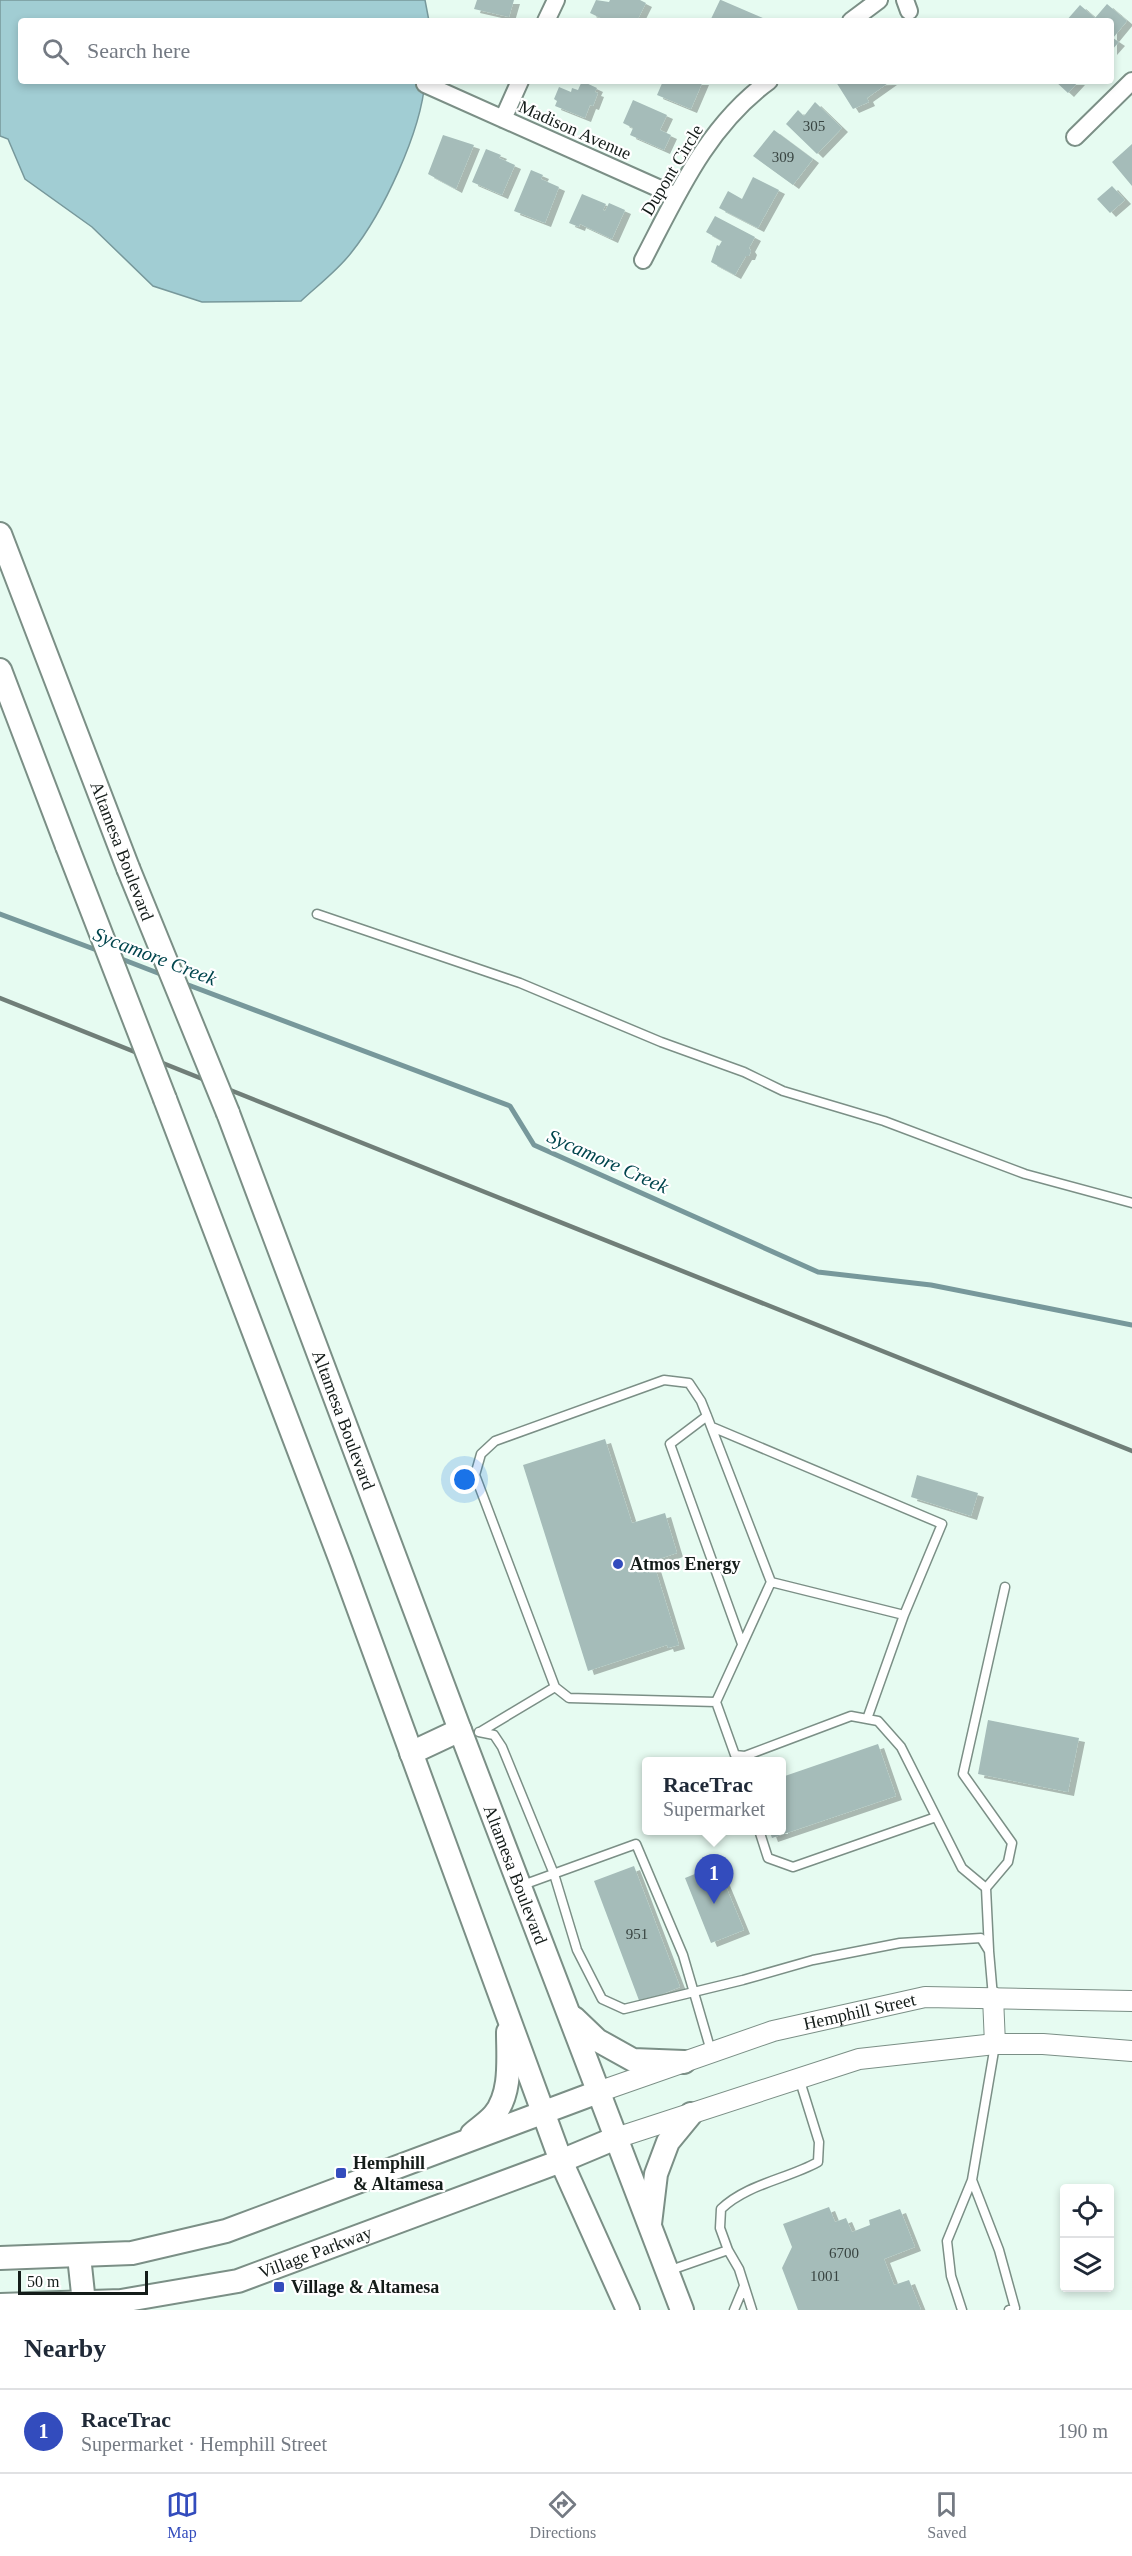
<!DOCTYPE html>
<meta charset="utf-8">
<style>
:root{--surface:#fff;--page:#f6f6f7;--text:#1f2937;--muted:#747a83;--line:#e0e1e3;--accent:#334cbd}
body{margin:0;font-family:Georgia,serif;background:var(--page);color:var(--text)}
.controls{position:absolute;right:18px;bottom:18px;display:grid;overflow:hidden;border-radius:6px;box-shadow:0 3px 9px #0003}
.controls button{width:54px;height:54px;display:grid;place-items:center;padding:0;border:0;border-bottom:2px solid var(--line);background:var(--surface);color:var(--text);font:30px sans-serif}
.scale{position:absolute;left:18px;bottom:15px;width:130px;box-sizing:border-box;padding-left:6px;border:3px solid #141c19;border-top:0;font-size:16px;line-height:21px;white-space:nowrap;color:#141c19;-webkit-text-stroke:4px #fff;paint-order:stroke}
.you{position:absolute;left:465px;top:1480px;width:21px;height:21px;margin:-15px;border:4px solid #fff;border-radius:50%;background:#1a73e8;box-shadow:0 0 0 9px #1a73e833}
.badge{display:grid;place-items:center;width:39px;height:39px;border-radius:50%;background:var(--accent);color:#fff;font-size:20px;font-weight:700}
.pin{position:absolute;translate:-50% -50px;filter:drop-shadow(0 2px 3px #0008)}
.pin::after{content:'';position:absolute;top:32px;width:21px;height:18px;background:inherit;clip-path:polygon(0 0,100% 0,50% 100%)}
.popup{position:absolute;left:642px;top:1757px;width:144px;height:78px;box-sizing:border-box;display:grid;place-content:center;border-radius:6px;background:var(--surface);filter:drop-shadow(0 2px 4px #0005);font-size:20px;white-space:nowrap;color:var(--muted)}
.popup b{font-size:22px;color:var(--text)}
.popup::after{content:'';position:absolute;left:50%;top:100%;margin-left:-12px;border:12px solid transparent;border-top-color:var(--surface)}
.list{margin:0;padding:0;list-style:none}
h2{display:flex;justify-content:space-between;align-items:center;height:78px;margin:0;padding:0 24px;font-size:26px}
h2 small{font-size:20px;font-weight:400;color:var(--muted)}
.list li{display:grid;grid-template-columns:39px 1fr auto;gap:18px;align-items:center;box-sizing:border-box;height:84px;padding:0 24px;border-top:2px solid var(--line)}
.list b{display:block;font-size:22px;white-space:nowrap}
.list p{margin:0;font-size:20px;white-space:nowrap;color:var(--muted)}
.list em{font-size:20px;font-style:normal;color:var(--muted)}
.icon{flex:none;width:33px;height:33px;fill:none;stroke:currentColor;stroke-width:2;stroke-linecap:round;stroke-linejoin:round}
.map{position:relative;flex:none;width:1132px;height:2310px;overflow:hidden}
.search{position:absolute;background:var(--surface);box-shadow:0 3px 9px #0003;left:18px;right:18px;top:18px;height:66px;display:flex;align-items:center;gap:15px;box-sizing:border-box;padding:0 21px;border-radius:6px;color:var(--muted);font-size:22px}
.sheet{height:162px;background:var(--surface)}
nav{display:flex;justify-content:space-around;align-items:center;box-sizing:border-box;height:84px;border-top:2px solid var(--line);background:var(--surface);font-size:16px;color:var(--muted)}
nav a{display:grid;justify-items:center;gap:3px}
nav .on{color:var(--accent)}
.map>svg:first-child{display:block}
.water{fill:#a1cdd3;stroke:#77989b;stroke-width:1.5}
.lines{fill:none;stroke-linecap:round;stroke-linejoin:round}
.stream{stroke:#77989b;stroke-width:5}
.building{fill:#a5bcb9;filter:url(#shadow)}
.service-casing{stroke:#7b8f86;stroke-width:11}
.minor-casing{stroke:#7b8f86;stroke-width:20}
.tertiary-casing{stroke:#7b8f86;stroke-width:22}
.secondary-casing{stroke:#7b8f86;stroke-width:26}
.service{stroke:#fff;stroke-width:8}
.minor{stroke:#fff;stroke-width:16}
.tertiary{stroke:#fff;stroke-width:20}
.secondary{stroke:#fff;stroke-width:22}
.rail{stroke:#707e78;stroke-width:4.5}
.secondary-bridge-casing{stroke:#7b8f86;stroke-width:26;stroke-linecap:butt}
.secondary-bridge{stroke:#fff;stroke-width:22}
.poi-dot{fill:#334cbd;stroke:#fff;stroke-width:2}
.labels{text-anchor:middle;stroke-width:4.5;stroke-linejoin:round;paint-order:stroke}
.number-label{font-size:15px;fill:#384441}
.street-label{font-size:18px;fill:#141c19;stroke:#fff}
.poi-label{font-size:18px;font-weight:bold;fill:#141c19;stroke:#fff;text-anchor:start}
.water-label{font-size:20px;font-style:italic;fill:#01454d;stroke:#fff}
</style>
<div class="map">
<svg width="1132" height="2310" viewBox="0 0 1132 2310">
<defs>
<filter id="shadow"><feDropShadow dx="6" dy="4" stdDeviation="0" flood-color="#0004"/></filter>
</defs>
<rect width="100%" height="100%" fill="#e6fbf1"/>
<path class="water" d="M0 0H425L429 21H21V81H425C421 132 383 213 351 253 337 271 317 286 301 301L202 302 153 286 92 227 25 179 8 139 0 136Z"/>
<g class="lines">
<path class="stream" d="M0 914 102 952
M119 958 163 975
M183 983 510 1106 534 1145 818 1272 931 1285 1132 1325"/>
</g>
<path class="building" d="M477 0H514L509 17 474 9Z
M596 0 609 2 610 0H640L646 3 637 21H607L590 13Z
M720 0H721L770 21H710Z
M1107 4 1127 21 1113 38 1119 42 1111 51V21H1066L1080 5 1095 18Z
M582 81 597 88 595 92 598 93 593 106 590 105 585 118 555 106 557 101 554 99 559 87 571 92 572 88 578 90Z
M663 81H703L691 109 657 95Z
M891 81 867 98 869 102 853 109 836 82Z
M1055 81H1079L1068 93Z
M633 100 667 115 660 130 671 135 664 150 630 135 633 128 623 123Z
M815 102 842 128 817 154 786 124 798 110 804 116Z
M774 130 813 159 793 185 753 156Z
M443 135 474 145 456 189 428 174Z
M1132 144V186L1112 162Z
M486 149 501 155 499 158 515 165 502 195 472 182Z
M531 170 543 175 541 179 559 187 545 223 514 211Z
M753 177 779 190 758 228 719 208 728 191 742 199Z
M1112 186 1125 200 1110 213 1097 199Z
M582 194 606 204 603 210 605 211 609 203 625 210 612 239 580 224 579 227 569 223Z
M715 216 755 237 749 248 751 251 749 256H746L735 275 711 262 717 245 719 246 722 241 706 232Z
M605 1439 632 1523 665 1513 677 1553 653 1561 679 1645 668 1648 667 1645 588 1671 523 1465Z
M917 1475 978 1493 971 1516 911 1497Z
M988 1720 1079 1738 1068 1792 978 1774Z
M878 1744 896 1796 772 1838 769 1830H782V1777Z
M717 1865 744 1930 711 1943 685 1878Z
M634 1866 680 1987 640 2003 594 1881Z
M829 2207 835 2222 846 2218 852 2232 870 2225 869 2220 900 2209 915 2247 884 2259 894 2285 909 2280 921 2310H798L782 2268 792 2247 783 2224Z"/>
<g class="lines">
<g class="service-casing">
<path id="service" d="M317 914 520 983 661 1042 744 1072 783 1091 884 1121 1025 1174 1132 1203
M707 1416 670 1444 742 1644
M712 1427 942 1524 904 1615
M771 1582 904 1615 867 1719
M716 1702 735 1755 745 1756 851 1716 878 1721 901 1747 962 1868 986 1888 989 1950
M479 1732 494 1735 502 1747 554 1874 577 1950 602 1999 624 2009 743 1980 813 1960 900 1943 981 1938 989 1951 993 1997
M480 1732 555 1687 475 1475 481 1454 495 1441 664 1380 689 1383 701 1401 707 1416 771 1582 716 1702 569 1698 555 1687
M759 1830 768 1858 793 1867 936 1817
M520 1886 636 1844 683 1955 711 2051
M986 1888 1008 1862 1012 1843 963 1774 1005 1587
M995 2045 972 2180 999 2250 1015 2308 1009 2310
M728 2250 720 2228 721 2209C747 2184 787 2179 818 2162L819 2142 799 2078
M668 2271 728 2250 739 2269 752 2310
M734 2310 744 2286
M962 2310 951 2276 947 2241 972 2180"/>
</g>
<g class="minor-casing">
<path id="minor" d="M905 0 909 11
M546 21 556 0
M851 21 879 0
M425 84 676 196
M503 119 520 81
M1075 137 1132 81
M643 260C677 195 707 126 769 81"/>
</g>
<g class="tertiary-casing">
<g id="tertiary">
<path d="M993 1997 995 2044"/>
<path id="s1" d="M598 2092 773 2031 925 1997 1132 2001"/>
<path d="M616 2138 859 2059 995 2044H1043L1132 2051"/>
</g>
</g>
<g class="secondary-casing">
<g id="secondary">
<path d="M0 534 128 868"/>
<path d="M0 670 67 846"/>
<path d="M165 1099 341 1561 561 2161 628 2310"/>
<path id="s2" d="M228 1113 460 1730 682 2310"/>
<path d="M411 1753 460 1730"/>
<path d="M574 2018 597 2040 633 2060 684 2062"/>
<path d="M472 2134C479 2128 488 2122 494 2115 512 2093 508 2059 508 2032"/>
<path d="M650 2224 656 2174 668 2142 691 2114"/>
<path d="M79 2256 84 2303"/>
<path d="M0 2258 132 2253 226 2231 598 2092"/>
<path id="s3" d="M0 2305 121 2301 238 2281 561 2161 616 2138"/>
</g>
</g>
<use href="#service" class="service"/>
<use href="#minor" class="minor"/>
<use href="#tertiary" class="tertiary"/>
<use href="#secondary" class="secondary"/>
<path class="rail" d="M0 998 1132 1451"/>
<g class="secondary-bridge-casing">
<path id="secondary-bridge" d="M67 846 165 1099
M128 868 228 1113"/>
</g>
<use href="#secondary-bridge" class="secondary-bridge"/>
</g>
<g class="poi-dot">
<circle cx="618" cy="1564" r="6"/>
<rect x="335" y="2167" width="12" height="12" rx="3"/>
<rect x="273" y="2281" width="12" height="12" rx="3"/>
</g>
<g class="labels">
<g class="number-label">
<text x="814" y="131">305</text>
<text x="783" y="162">309</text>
<text x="637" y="1939">951</text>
<text x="844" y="2258">6700</text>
<text x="825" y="2281">1001</text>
</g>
<g class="street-label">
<text transform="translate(575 130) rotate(24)" y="6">Madison Avenue</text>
<text transform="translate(672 170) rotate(-59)" y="6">Dupont Circle</text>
<text transform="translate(122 851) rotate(69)" y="6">Altamesa Boulevard</text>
<text dy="6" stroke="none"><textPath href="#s2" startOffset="328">Altamesa Boulevard</textPath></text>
<text dy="6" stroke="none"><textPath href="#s2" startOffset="814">Altamesa Boulevard</textPath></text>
<text dy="6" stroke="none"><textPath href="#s1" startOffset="274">Hemphill Street</textPath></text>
<text dy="6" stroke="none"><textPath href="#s3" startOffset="322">Village Parkway</textPath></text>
</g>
<g class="poi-label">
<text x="630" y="1570">Atmos Energy</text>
<text x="353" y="2169">Hemphill<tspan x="353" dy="21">&amp; Altamesa</tspan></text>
<text x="291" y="2293">Village &amp; Altamesa</text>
</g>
<g class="water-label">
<text transform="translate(155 956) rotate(21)" y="7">Sycamore Creek</text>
<text transform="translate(608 1161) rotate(24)" y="7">Sycamore Creek</text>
</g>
</g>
</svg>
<div class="controls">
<button><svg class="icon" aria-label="locate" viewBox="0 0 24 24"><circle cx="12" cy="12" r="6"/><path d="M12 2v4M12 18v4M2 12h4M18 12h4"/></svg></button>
<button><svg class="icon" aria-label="layers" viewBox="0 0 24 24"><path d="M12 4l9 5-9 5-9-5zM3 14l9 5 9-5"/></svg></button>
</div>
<div class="scale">50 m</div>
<div class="you"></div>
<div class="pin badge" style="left:714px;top:1904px">1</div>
<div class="popup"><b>RaceTrac</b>Supermarket</div>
<div class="search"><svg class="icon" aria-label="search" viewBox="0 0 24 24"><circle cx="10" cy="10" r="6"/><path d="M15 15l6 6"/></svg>Search here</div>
</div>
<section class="sheet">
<h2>Nearby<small></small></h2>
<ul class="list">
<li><span class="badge">1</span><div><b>RaceTrac</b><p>Supermarket · Hemphill Street</p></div><em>190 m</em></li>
</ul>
</section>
<nav>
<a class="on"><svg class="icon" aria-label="map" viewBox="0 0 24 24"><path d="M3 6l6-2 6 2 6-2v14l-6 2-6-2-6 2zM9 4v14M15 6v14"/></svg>Map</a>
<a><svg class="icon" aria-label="directions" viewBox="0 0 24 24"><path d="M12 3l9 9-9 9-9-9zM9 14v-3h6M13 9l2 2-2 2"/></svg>Directions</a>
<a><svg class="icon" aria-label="saved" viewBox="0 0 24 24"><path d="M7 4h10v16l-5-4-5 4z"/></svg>Saved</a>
</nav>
